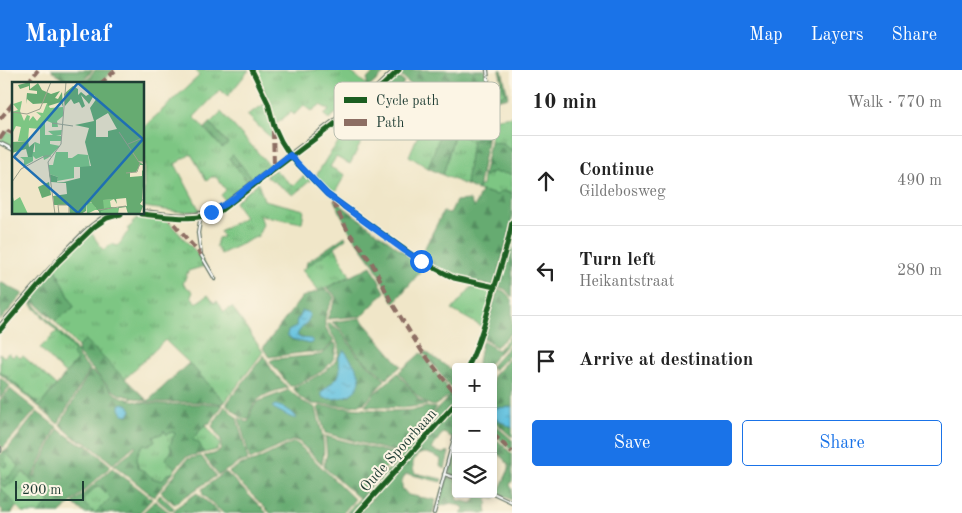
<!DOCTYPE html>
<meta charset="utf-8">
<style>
:root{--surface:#fff;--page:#f6f6f6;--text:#222;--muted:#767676;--line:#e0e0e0;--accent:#1a73e8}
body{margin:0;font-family:"Old Standard TT",serif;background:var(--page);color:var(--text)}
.controls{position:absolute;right:15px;bottom:15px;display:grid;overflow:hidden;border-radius:5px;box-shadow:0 2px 8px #0003}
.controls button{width:45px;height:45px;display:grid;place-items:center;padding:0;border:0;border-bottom:1px solid var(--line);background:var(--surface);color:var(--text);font:25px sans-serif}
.scale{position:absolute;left:15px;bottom:12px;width:69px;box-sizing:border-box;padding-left:5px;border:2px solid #1f3d34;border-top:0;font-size:14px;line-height:18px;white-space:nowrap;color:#1f3d34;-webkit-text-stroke:4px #fcf5e5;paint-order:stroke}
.stop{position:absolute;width:15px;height:15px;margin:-11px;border:4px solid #1a73e8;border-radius:50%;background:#fff}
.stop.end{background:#1a73e8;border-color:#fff;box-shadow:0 1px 5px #0008}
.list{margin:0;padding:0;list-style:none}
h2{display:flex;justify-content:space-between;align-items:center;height:65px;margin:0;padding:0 20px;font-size:21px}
h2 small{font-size:16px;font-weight:400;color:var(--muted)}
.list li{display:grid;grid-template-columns:32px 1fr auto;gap:15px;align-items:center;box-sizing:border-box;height:90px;padding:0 20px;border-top:1px solid var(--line)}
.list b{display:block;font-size:19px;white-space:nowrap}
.list p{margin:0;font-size:16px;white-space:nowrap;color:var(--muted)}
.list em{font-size:16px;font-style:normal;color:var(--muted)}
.actions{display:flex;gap:10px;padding:15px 20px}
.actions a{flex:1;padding:11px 0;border:1px solid var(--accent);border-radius:5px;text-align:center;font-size:18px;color:var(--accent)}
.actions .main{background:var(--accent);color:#fff}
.icon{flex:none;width:28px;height:28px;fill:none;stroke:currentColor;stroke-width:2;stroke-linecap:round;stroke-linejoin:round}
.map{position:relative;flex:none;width:512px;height:443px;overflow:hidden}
header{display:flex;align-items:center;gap:30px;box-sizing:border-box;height:70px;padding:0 25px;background:var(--accent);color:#fff}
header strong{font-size:24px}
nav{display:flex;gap:28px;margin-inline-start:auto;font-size:18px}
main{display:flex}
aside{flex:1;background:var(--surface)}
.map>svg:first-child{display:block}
.grass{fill:url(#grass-tufts);stroke:#4e825c}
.forest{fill:url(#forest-firs);stroke:#427452;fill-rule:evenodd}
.water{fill:url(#water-ripples);stroke:#407f8a}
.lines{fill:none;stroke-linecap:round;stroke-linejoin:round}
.street-casing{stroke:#687868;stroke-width:4.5}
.secondary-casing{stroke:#687868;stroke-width:5.5}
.street{stroke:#fff;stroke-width:2}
.secondary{stroke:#fff;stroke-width:3}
.quiet{stroke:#8d6e63;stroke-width:4;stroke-dasharray:8 4;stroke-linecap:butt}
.cycleway-casing{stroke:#fcf5e5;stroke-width:8}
.cycleway{stroke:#1b5e20;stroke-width:5}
.route{stroke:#1a73e8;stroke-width:6}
.labels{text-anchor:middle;stroke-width:4;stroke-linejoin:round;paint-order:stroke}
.street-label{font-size:15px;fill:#1f3d34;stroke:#fcf5e5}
.inset-road{fill:none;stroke:#9ca28d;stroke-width:1}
.view{fill:#1f6fb2;fill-opacity:0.15;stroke:#1f6fb2;stroke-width:2.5}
.inset-edge{fill:none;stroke:#1f3d34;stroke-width:2.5}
.key{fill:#fcf5e5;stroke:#babeb0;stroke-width:1}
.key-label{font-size:14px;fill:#1f3d34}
</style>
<header>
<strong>Mapleaf</strong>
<nav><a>Map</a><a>Layers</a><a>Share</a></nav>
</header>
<main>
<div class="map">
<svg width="512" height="443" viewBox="0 0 512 443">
<defs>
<pattern id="grass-tufts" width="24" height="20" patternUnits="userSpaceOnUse" patternTransform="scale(1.25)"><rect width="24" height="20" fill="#7dc683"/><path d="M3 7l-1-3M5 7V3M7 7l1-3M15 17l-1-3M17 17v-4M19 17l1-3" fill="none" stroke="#66a26c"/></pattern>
<pattern id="forest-firs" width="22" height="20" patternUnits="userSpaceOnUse" patternTransform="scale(1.25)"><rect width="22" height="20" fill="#66ab71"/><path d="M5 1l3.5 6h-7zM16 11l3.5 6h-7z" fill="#538c5e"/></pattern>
<pattern id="water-ripples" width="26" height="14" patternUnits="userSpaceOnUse" patternTransform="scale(1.25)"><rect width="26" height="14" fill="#61c1e0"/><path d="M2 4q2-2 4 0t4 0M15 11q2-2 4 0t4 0" fill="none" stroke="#4f9eb6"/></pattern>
</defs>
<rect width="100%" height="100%" fill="#fcf5e5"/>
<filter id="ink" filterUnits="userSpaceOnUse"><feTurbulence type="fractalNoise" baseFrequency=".02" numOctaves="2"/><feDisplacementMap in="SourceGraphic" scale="10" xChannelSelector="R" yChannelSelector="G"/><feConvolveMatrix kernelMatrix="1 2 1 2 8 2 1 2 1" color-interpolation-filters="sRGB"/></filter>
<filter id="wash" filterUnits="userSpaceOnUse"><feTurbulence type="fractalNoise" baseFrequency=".0096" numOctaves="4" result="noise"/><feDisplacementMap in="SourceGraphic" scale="20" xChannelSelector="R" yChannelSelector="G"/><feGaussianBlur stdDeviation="1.12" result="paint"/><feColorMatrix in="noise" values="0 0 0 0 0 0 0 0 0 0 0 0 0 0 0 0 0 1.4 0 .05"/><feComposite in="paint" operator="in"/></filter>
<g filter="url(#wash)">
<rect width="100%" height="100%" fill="#f0e6c8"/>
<path class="grass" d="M196 0H249L228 26 220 20 194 47 222 78 228 73 210 53 221 42 270 96 252 109 233 85 229 88 248 112 225 130 221 125 226 120 216 107H211L207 111 191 84 175 94 200 141 181 142 144 137V57L199 6Z
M254 0H348L366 14 367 19 329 49 324 45 330 40 320 35 312 41 304 35 294 45 291 42 275 55 265 22Z
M502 12 505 25 492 28 491 15Z
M416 19 427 25 442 62 428 98 409 86 421 58 404 50Z
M265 34 272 54V69L247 45Z
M512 46V80L506 77 504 73 490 72 492 49Z
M469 48 475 49V68L487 69V71H472L466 115 443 105 455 62 462 66Z
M343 49 353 62 360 56 366 63 350 94 336 87 330 97 345 105 333 126 314 109 328 86 343 66 328 60Z
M7 61 14 64V78L0 71Z
M275 100 293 116 305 104 311 110 293 125 266 106Z
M494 101 512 104V123L501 121 497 125 478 120 479 116H482L483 107Z
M258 113 264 130 304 140 302 153 260 145 263 154 258 166 221 184 216 176 218 168 223 167 220 161 245 147 235 132Z
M141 145 165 148 198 184 205 196 188 201 183 214 193 222 191 226 196 233 208 225 214 233 217 231 224 242 232 237 263 282 225 332 189 293 165 270 125 309 85 270 78 277 55 251 74 237 55 197 90 161 103 180 112 174 117 176C123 172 123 166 129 161L127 159 133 154 132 152Z
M335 177 350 206 319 221 302 200Z
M474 214 494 220 483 257 452 240Z
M57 261 75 280 77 290 65 304 40 278Z
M0 283 4 287 8 283 13 287 16 284 20 288 23 286 56 315 39 337 37 335 38 333 0 301Z
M206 354C208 360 217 367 220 375L217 380 204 383 199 373 192 369Z
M164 360 166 364 172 362 175 363 171 377V393L176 398 173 403 167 404 162 411 152 408 146 402 138 398C136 386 137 382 144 374L150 375 153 367 163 363Z
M8 385 20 397 4 411 0 407V393L4 397 8 395 4 390Z
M23 402 50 432 39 443H23L0 418V413L5 418Z
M97 416H99L111 428 95 443 85 436 83 429Z"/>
<path class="forest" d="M51 0H93L80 14H68Z
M95 0H114L99 14H83Z
M376 0H388L367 19V9Z
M400 0H485L488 19 466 21 463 38 482 45 485 41 490 40 487 69 475 68V49L469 48 467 68 455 62 443 105 428 98 441 62 415 53 427 25 416 19 397 3Z
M499 0H502L508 27 492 31V28L505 24Z
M395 5 404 12 395 28 388 25 384 28 376 23Z
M210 53 228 74 222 78 205 58Z
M472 70 487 71 478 120 466 115Z
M490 72 504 73 506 77 512 80V104L496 103 494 101 483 107Z
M233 85 252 108 248 112 229 88Z
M481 121 497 125 501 121 512 123V147L510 161 494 216 459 209 419 189 443 142 450 143 456 131 470 130 474 138Z
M334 130 409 186 426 195 394 233 373 193 349 160Z
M345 166 346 169 306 197 307 192Z
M512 167V227L505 219 498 217 509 179 511 177Z
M371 196 385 222 362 246 327 249 336 228 333 223 327 218Z
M55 197 74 237 55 251 38 235 28 229Z
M0 212 23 224 0 251Z
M324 219 331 223 334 228C329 237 321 249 327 260 329 264 332 267 334 270L325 281 319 283 308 282 269 287 263 278 302 227ZM304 241 307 242 306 255 301 257 297 265 312 273 309 274 289 268 288 261 296 257 297 249Z
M498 219 504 221 512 229V262L496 277 483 268Z
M32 232 75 278 79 288 90 299 58 354 39 337 77 290 72 285 74 280 30 233Z
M360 248 401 296 386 309 359 286 341 259 332 252Z
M328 252 340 260 357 285 385 310 365 333 351 336 312 334 301 328 293 318C308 310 346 297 338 274 335 266 327 261 328 252ZM344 280 358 302 360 309 354 321 349 326 327 329 323 320C329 315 339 309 340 301 342 291 338 290 344 280Z
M512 265V269L486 297H477L482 271 497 280Z
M85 270 148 331 189 293 225 332 223 334 211 332H150L119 324 111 319 79 285 78 277Z
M334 272 336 274C338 299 312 306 293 316H290L288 314 270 291 274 289 320 285 325 282Z
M512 273V282L493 301V297H490Z
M423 282H426L456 303V322H454Z
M421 283 452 324 434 336C418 333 409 314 399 302Z
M264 285 272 300 288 318C271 321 250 328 249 348L243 349 227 335V333Z
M511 287 512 288V337L493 338V306Z
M0 301 38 333 37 335 0 304Z
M90 301C102 306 107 320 119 326 143 336 170 334 196 334 204 334 214 333 223 335L210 353 206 354 192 369 199 373 204 383 186 387 176 398 165 389 172 381 170 375 175 363 173 362 166 364 164 360 163 363 153 367 155 371 147 375 144 374C137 382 136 386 138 398L146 402 152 408 162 411 167 404 173 403 154 427 114 395 128 385 136 376 135 375 113 394 87 373 76 369 60 355Z
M398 303 419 330 427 335 403 338 365 336 375 323Z
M0 307 10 316 0 328Z
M10 319 36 340 3 378 0 375V330Z
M289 320 302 331 316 338C320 357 327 375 322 394L299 372 294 370 250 390 239 348 246 352 249 351 252 339 257 332Z
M454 325 456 327V330L356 443H346L357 431 374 418 386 401 391 399 408 376 421 362 438 338 449 327Z
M456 334V357L453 368 444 363C438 366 437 373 431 379L432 380 444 384 446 381 449 382 445 399 440 396 441 389C437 387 431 384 426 383 414 383 410 394 415 403L442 409 441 412 408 404 405 405 402 411V418L408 425 436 430 433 443H359Z
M225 336 237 348 248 390 241 392 218 405 204 386 214 384 221 380V370L212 356Z
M320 336 392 341 415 340 426 337 436 338 419 364 401 382H395L325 363 318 338Z
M37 342 57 357 33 407 34 408 58 359 75 371 88 376 111 396 60 443H39L50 432 24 402 5 418 0 413V407L4 411 19 397 9 385 4 390 8 395 4 397 0 393V384L3 381 7 380Z
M493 347 512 358V367L494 351Z
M493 353 512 370V381L493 362Z
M325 366 392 383 397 387C393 393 387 396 383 401 375 410 369 421 359 428L325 398 324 395 327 384Z
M493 366 512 384V410L510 415 512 419V430L498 423 509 399V395L499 384 493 388V378L496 374Z
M294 372 299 375 354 429V430L343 443H270L229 402 242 394 255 391Z
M456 378V407L449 404Z
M201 386 216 406 174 434 161 422 187 389Z
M112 398 152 429 139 443H84L73 433ZM96 416H99L111 428 95 443 85 435 83 429Z
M224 403H227L267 443H223L203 425 202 419Z
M447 407 456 410V424H459L457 428 458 430 472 433 476 427 475 424 496 425 495 428 488 427 486 431 488 433 486 436 487 443H461L464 439 463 437 452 433 438 437Z
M0 418 17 436 12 443H1L3 441 0 438Z
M197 423 220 443H173L177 437Z
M160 425 173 437 174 439 170 440 158 430 156 429Z
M155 431 170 443H142Z"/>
<path class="water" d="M302 241 307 242 310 245C308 255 301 256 297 265L300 268 311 269 313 272 309 274 292 269 287 265 288 261 296 257 297 249 300 247Z
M344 280C348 286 360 301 360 308 360 326 337 331 323 328L321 323 338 307 340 301 339 287Z
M123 333 128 335 131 340 129 345 123 344 120 339V335Z
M275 335C283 337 294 341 297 349L290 347 273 338 272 337Z
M512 337V358L493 347V338Z"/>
</g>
<g filter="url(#ink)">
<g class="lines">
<g class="street-casing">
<path id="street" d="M487 0 488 10
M268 33 274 56 290 85 327 124
M0 73 14 80
M201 145 198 163 201 185 215 209
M0 378V381
M444 404 456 408
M493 423 512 432
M434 443 456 361"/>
</g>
<g class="secondary-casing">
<path id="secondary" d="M144 142C173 144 195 151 223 136L372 22 395 0
M0 256C23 230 45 203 69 178 82 165 93 152 110 144"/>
</g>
<use href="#street" class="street"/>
<use href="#secondary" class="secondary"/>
<path class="quiet" d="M27 14 38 0
M100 14 116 0
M0 49 14 32
M273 61 274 95
M0 69 6 60 14 64
M333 132 348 161 372 193 392 233 421 280 456 325
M166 145 201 185
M493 364 512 382"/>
<g class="cycleway-casing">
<path id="cycleway" d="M252 0 268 33 274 56 281 71 291 87 327 124 419 190 454 208 495 217
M141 144C168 146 193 153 220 141L337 52 383 15 399 0
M0 260 58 192 94 157 107 148 121 144
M468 297C480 272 487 245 494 219 501 197 508 175 512 152
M358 443 456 333"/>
</g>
<use href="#cycleway" class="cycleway"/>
</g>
</g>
<g class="lines" filter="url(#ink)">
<path class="route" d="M211 142 229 132 290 85 327 124 405 181 421 191"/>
</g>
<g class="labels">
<g class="street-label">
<text transform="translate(398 380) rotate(-48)" y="5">Oude Spoorbaan</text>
</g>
</g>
<g transform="translate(12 12)">
<rect width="132" height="132" fill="#f0e6c8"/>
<path d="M10 19 8 29 12 39 15 33 18 34 17 39 21 34 25 39 29 34 24 30 31 31 35 21 38 26 51 25V34L45 39 46 45H40V41L33 38V53H41L36 49 50 48 49 53H44L49 54V59H38V62L48 64 36 76 32 78 31 74 24 77 21 74V79L12 84V78L8 75H19V70H23V60L28 62V47L17 46 16 59H6L9 45 4 44 1 50 0 30 6 28 1 22ZM44 70H56V76H60L66 72 76 73 78 85H62V96L45 99 46 95 37 92V83H41ZM1 115 2 119 8 115 16 132H0ZM102 117 98 119 99 125 106 126V132H87V128H83L75 132 74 120 81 121 84 126 90 124 85 118Z" fill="#7dc683"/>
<path d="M18 0V7L26 1 30 8 39 12 48 9 43 16 46 17 50 10 51 25 49 20 36 24 35 21 21 22 15 17 14 22 15 11 25 12V9L17 8V4L8 7 6 3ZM66 0H132V80L126 79 132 83H128L124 90H118V95L130 94V88L132 90 130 118 132 116 128 122 131 124 128 132H116L114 125 107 126V132L106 125 115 124 114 116 104 117 105 122 102 117 91 118 92 127 94 126 103 125 89 129V132L79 120 75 123 74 120V129L69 132H58L57 123H42L41 114 55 112 54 101 39 100 37 92 46 95 45 100H52L68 96V85L79 84 73 60 77 46 63 43 82 39 78 26 85 16 82 13 77 22 69 13 73 24 70 26 67 20 62 22 59 17 53 24 52 12 61 4 66 7V13L69 10 74 14 79 11ZM96 31 105 47 96 49V55H84V38ZM16 59 17 65 23 60 20 75H16L14 67 0 71V60ZM37 100 39 113 30 116 26 105Z" fill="#66ab71" fill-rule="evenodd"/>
<path class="inset-road" d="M0 30 15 32 28 27 39 0M40 41 61 44M107 50 127 80H133M116 62 133 55M114 91 125 90 128 81M0 100 9 87 33 74H39M86 128 114 124M43 132 36 80 49 62 54 0M47 132 46 123H57V132"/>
<path class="view" d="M66 1 131 57 66 131 2 75Z"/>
<rect width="132" height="132" class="inset-edge"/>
</g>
<rect x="334" y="12" width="166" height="58" rx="8" class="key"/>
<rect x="344" y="27" width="23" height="6" fill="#1b5e20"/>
<rect x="344" y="49" width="23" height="7" fill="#8d6e63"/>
<g class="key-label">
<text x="376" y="35">Cycle path</text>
<text x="376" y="57">Path</text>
</g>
</svg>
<div class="controls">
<button>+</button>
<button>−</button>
<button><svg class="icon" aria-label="layers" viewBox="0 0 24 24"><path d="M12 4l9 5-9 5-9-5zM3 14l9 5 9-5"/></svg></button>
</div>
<div class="scale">200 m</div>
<div class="stop" style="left:421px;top:191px"></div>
<div class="stop end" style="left:211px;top:142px"></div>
</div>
<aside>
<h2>10 min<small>Walk · 770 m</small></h2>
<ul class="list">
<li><svg class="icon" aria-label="ahead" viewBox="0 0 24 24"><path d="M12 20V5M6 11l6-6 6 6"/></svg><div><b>Continue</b><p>Gildebosweg</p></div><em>490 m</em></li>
<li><svg class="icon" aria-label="left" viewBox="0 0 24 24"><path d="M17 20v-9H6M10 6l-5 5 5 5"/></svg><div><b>Turn left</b><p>Heikantstraat</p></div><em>280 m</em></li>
<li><svg class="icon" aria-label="arrive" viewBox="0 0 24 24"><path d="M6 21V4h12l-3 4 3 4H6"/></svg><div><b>Arrive at destination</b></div></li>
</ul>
<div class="actions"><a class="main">Save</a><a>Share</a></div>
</aside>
</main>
